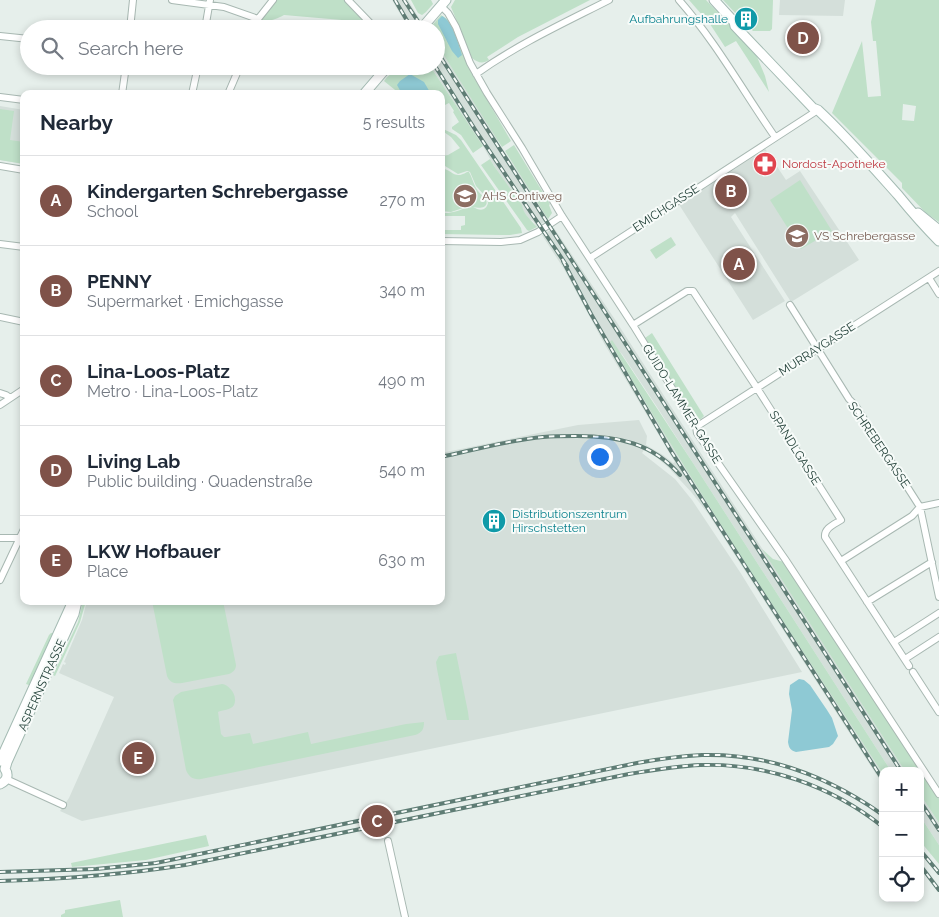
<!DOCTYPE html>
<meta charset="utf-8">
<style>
:root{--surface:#fff;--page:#f6f6f7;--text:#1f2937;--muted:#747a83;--line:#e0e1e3;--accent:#7f5249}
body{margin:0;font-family:Raleway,sans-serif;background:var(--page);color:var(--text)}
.controls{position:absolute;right:15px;bottom:15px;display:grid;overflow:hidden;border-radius:10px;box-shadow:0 2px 8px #0003}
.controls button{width:45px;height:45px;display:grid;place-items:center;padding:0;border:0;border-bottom:1px solid var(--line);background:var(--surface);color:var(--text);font:25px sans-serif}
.you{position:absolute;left:599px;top:456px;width:18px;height:18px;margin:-12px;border:4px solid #fff;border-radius:50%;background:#1a73e8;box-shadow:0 0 0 8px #1a73e833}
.badge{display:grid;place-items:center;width:32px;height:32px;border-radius:50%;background:var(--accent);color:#fff;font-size:16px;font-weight:700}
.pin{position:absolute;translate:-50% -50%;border:2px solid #fff;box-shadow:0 1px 5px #0006}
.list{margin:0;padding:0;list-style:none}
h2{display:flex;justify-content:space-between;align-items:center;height:65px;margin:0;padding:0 20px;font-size:21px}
h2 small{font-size:16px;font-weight:400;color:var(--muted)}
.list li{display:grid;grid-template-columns:32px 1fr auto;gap:15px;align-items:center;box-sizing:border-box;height:90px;padding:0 20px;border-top:1px solid var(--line)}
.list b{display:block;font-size:19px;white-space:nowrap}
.list p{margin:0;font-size:16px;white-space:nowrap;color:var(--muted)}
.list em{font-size:16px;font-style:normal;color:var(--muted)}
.icon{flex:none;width:28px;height:28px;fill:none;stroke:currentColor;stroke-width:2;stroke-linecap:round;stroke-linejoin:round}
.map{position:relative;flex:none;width:939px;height:917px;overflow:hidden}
.search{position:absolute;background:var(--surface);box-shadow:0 2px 8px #0003;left:20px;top:20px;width:425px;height:55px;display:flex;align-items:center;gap:12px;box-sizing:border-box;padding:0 18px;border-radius:28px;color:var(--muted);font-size:19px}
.panel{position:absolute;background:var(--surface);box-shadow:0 2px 8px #0003;left:20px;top:90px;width:425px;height:515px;border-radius:10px}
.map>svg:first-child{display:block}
.built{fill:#d4dfda}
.green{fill:#bfe0c8;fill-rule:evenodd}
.water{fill:#8ec9d4}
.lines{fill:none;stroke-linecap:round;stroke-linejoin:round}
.street-casing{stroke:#a8b8b2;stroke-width:8}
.secondary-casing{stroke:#a4bbb3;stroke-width:11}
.street{stroke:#fff;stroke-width:6}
.secondary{stroke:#fff;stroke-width:9}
.rail-casing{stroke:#5f7d75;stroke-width:4}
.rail{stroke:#f7fbf9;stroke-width:2;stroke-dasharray:5.5;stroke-linecap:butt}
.labels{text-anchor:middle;stroke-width:4;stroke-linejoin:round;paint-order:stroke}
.culture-label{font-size:12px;fill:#0d838f;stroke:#f7fbf9;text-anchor:end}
.health-label{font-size:12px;fill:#be3a42;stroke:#f7fbf9;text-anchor:start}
.education-label{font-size:12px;fill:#785e54;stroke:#f7fbf9;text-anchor:start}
.street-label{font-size:12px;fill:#24423a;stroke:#f7fbf9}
</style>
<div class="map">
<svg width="939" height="917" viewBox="0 0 939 917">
<rect width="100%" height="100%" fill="#e6efeb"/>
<path class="built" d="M392 0H408L420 20 413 29H409Z
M780 0H845L843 16 779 15Z
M436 43 498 139V142L545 212 548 219 537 227 533 221 529 219 522 209 521 205 494 166 483 146 430 66H436Z
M0 106 24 110V164L0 160Z
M764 147 786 180 800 171 859 260 791 302 735 213 731 217 785 301 753 320 678 203Z
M554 228 616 321 905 771H891L657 407 622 354 610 342 639 391 682 463 883 774V785L709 515 692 493 669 468 655 456 644 450 642 453 675 479 692 500 740 572 802 672 82 821 60 811 69 798 114 697 59 673 63 664 65 665 66 663 64 662 82 620 87 601H441V453L578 425 639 420 647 436 646 445 663 455 673 463 675 462 605 345 564 269 542 235Z
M920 794 939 823V845L920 816Z"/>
<path class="green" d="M277 0H345L367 21 365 22 284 15C276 19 270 22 260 20Z
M411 0H431L433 4 426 12 422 15 418 13Z
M455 0H590L518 37 487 57 489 60C483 64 478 63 472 58L451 7Z
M689 0H706L755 52 765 76 769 92 736 41 725 47 710 24Z
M723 0H773L772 29 770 31H753L751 29H749L738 18 739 17Z
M876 0H939V222L926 213 902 188V183L832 113 862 41 868 97 881 96 876 41H873L871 22ZM903 104 916 106 914 121 902 120Z
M441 15 447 19 451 24 468 67 511 141 502 147 436 43V29H429Z
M401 66H430L483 146 473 153 461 135 452 129V127L459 122 453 112 454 111 449 103 441 107V94H400L384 81 387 77Z
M0 109 14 111 10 140 24 142V164L0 160Z
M441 128 456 135 461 140 521 228 522 233 510 235H499L441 234V230H461V226L465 225V216H441V213C455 214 461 208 473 207H466L451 212 441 211V168C453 170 454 180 467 172H469C472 177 473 183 476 188 478 192 482 195 485 198 491 208 479 209 473 207 480 211 486 211 488 203L486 197 476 186 470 172 467 171 458 174 445 166H441V156L448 155 460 148 451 137 441 130Z
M514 145 550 204 549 205 552 213 548 219 505 151Z
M490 159 494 166 522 205C523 214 531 220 537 227L529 231 527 230 481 165Z
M800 180 832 231 801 249 770 200Z
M671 237 676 245 656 259 650 250Z
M652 333 704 416 701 419H696L645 338Z
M612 340 693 463 891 771H883V774C790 631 695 490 610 342Z
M762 549 773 559 784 562 939 799V823L920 794V771H905Z
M83 601H86L80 622 55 676 53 675 78 622Z
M152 601H223L236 665C236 669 234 672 229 674L182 683C175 684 170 683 167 676Z
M51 633H53L29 685 26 684 49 635Z
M456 653 468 712 469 720H447L437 669 436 662 439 656Z
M222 684C230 685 238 696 234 705 231 710 222 710 218 712L221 734 224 737H226L250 733 253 744 308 732 311 744 406 724 424 722C424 729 422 733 415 735L201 779C193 780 189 777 186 770L173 700 175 696 181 692Z
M920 816 939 845V864L920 841Z
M206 835 209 846 146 860 72 867 71 863Z
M120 900 123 917H61V915L65 913V910Z"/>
<path class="water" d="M442 16C452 20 459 45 462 55L458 58 452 51 438 24V20Z
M410 74 424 82 431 94H402L397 85 400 81Z
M799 679 804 680 810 685 827 710 832 718 838 736 833 744 829 747 796 752C790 750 789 748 788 742L792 710 789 694 790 685Z"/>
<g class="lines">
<g class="street-casing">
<path id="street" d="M172 0 224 7 258 19
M348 0 376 29
M679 0C716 42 743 91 775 137
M441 6 448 13 456 27 470 63 487 93 522 148 562 216 633 325 696 427 697 433 785 559 939 794
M130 29 133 0
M205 29 210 0
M255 29 258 19 273 0
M0 36 29 39
M476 74C518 44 564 23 609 0
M122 94 126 66
M192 94 198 66
M228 94 240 66
M0 97 24 100
M0 166 24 170
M441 241 501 242 520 240 538 232 562 216
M0 244 24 247
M590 258 818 110
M929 278 939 294
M790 305 849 399 855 405 920 507 939 597
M0 317 24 322
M633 325 687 291H693L757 388 841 520C835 524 824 528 825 537L909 666
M0 393 6 395 10 398
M0 405 24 389
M696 427 939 271
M0 538H21
M841 561 912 516 920 507 939 503
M0 580 24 529
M867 602 932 562
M894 642 939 613
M905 659 939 637
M913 672 939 712
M6 779 63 805
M388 841 405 917"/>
</g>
<g class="secondary-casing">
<path id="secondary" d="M714 0 737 25
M734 21 735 26 813 108 818 110C846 136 872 166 898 195 911 211 924 226 939 241
M421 29 446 0
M364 94 388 66
M918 213 939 230
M0 761 73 601
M0 784C7 781 9 775 5 769L7 762 74 614 77 601"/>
</g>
<use href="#street" class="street"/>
<use href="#secondary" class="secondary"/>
<g class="rail-casing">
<path id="rail" d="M395 0 412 29
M404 0 423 29
M436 50 901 771
M435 66 476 131 567 266
M563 261 591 314 671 451 883 780
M441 457C474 450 509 440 543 437 554 436 566 436 577 436 618 436 652 443 680 475
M920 801 939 830
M920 850 939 873
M920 865 939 890
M0 872 96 869 156 863 637 763C659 759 680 756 702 755 768 753 829 777 883 815
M0 881C64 879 122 875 185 865L629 774C653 770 677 766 701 765 766 763 832 786 883 827"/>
</g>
<use href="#rail" class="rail"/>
</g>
<defs>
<g id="building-disc" transform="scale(1.25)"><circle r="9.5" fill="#0f9aa8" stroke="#f7fbf9"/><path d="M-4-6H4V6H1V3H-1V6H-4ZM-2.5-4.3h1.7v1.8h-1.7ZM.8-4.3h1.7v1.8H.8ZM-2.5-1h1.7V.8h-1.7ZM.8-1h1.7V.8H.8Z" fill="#fff"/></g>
<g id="pharmacy-disc" transform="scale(1.25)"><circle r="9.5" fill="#e0444e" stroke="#f7fbf9"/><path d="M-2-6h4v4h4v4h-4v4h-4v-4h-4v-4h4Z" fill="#fff"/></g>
<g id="school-disc" transform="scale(1.25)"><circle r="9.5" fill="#8d6e63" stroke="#f7fbf9"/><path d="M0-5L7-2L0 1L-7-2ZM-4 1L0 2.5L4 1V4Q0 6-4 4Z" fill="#fff"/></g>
</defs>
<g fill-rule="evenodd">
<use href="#building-disc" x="746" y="19"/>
<use href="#pharmacy-disc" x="765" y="164"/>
<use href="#school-disc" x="465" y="196"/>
<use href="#school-disc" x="797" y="236"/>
<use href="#building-disc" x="494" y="521"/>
</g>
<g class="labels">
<g class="culture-label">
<text x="728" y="23">Aufbahrungshalle</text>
<text x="512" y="518" text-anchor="start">Distributionszentrum<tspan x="512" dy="14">Hirschstetten</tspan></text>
</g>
<g class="health-label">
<text x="782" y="168">Nordost-Apotheke</text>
</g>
<g class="education-label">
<text x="482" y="200">AHS Contiweg</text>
<text x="814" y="240">VS Schrebergasse</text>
</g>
<g class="street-label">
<text transform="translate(666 208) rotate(-33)" y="4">EMICHGASSE</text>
<text transform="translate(817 349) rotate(-33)" y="4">MURRAYGASSE</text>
<text transform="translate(682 404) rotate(58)" y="4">GUIDO-LAMMER-GASSE</text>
<text transform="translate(879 445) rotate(56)" y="4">SCHREBERGASSE</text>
<text transform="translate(795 448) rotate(58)" y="4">SPANDLGASSE</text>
<text transform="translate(42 685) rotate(-66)" y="4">ASPERNSTRASSE</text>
</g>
</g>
</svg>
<div class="controls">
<button>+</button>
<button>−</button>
<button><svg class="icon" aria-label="locate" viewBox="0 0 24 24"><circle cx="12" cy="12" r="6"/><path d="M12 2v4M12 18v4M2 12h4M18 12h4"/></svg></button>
</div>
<div class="you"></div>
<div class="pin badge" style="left:739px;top:264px">A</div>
<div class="pin badge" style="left:731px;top:191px">B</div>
<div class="pin badge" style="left:377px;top:821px">C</div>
<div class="pin badge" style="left:803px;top:38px">D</div>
<div class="pin badge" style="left:138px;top:758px">E</div>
<div class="search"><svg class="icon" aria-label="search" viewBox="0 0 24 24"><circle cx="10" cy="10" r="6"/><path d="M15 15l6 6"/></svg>Search here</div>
<section class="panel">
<h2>Nearby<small>5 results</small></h2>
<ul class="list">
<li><span class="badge">A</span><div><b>Kindergarten Schrebergasse</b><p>School</p></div><em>270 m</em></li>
<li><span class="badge">B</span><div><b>PENNY</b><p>Supermarket · Emichgasse</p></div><em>340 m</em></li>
<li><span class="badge">C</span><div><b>Lina-Loos-Platz</b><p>Metro · Lina-Loos-Platz</p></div><em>490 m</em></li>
<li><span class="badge">D</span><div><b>Living Lab</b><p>Public building · Quadenstraße</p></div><em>540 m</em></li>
<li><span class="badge">E</span><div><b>LKW Hofbauer</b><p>Place</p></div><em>630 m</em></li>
</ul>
</section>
</div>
